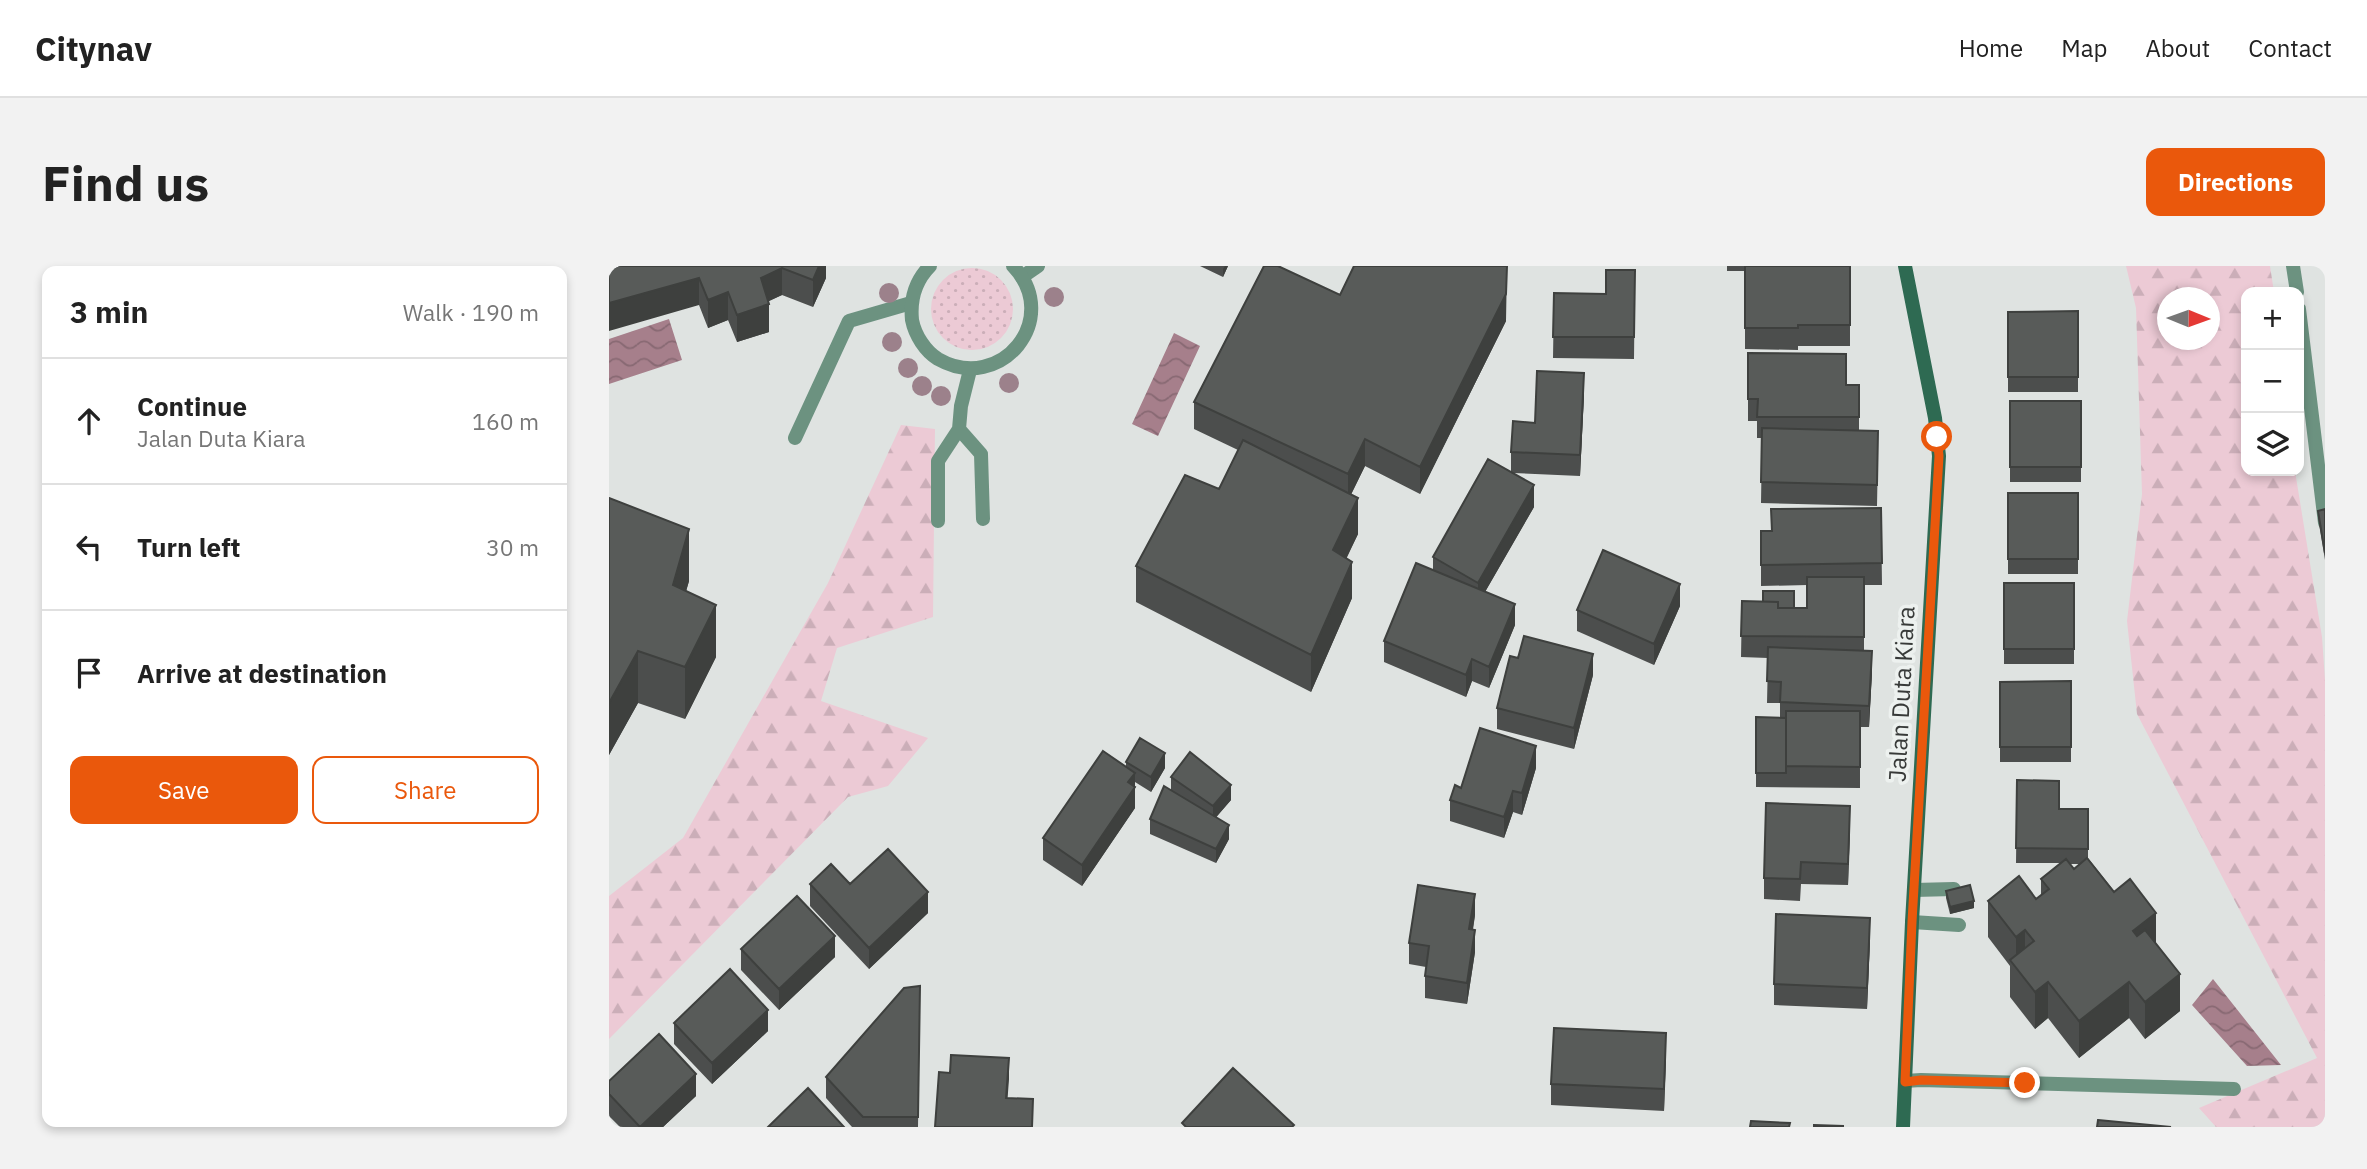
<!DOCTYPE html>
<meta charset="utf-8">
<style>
:root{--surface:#fff;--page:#f2f2f2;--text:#222;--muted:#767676;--line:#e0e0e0;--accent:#ea580c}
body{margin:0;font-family:"IBM Plex Sans",sans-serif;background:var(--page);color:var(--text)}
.controls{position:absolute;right:21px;top:21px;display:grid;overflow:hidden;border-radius:14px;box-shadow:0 4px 10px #0003}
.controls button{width:63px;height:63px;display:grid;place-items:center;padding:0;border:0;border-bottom:2px solid var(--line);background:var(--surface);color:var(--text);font:35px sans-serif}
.compass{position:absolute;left:1548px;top:21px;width:63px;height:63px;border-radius:50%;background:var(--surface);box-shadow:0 4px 10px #0003;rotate:91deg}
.stop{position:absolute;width:21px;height:21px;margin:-16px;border:5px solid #ea580c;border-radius:50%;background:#fff}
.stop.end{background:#ea580c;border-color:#fff;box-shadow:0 2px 7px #0008}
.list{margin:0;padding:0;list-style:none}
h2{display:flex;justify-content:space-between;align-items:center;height:91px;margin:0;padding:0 28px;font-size:30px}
h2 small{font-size:23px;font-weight:400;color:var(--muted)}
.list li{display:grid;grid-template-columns:46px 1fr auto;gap:21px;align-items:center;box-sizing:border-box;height:126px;padding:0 28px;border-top:2px solid var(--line)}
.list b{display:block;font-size:26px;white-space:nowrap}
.list p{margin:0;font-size:23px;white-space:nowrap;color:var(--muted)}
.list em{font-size:23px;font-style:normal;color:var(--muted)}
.actions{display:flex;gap:14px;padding:21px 28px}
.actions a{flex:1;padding:16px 0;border:2px solid var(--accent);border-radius:14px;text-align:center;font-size:24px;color:var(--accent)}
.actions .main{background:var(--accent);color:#fff}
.icon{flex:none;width:38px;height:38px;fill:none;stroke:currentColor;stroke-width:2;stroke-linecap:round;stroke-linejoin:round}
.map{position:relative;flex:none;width:1716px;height:861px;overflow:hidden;border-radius:14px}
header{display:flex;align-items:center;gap:42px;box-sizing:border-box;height:98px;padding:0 35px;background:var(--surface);border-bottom:2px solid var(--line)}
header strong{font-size:33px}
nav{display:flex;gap:38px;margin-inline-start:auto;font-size:24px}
.intro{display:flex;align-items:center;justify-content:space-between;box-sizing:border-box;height:168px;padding:0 42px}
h1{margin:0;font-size:49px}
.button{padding:18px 32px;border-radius:14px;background:var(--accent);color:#fff;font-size:24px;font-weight:700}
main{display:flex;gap:42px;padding:0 42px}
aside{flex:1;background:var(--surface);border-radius:14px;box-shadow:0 4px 10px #0003}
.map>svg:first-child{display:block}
.grass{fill:url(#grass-dots)}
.forest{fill:url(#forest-firs);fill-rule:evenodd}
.water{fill:url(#water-waves)}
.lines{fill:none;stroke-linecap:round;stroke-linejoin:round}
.service{stroke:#6c9280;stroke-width:14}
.minor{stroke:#6c9280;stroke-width:14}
.secondary{stroke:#2e6a52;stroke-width:14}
.tree{fill:#9c818b}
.wall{fill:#4c4e4d;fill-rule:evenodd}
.shaded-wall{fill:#3e403e}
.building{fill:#585b59;stroke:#3e403e;stroke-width:2}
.route{stroke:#ea580c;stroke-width:9}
.labels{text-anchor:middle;stroke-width:7;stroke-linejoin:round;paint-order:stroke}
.street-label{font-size:24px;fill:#383a39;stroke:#edf1ef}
</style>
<header>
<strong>Citynav</strong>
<nav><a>Home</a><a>Map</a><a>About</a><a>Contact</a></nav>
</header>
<div class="intro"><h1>Find us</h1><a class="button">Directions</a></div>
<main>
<aside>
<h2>3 min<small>Walk · 190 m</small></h2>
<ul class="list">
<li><svg class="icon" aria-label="ahead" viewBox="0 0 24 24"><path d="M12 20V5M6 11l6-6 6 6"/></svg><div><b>Continue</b><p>Jalan Duta Kiara</p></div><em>160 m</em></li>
<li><svg class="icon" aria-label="left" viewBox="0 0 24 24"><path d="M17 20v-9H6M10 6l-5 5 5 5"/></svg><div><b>Turn left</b></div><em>30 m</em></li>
<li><svg class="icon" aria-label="arrive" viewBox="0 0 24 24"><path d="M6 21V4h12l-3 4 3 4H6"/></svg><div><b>Arrive at destination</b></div></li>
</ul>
<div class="actions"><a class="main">Save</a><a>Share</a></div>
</aside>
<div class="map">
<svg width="1716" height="861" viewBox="0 0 1716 861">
<defs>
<pattern id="grass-dots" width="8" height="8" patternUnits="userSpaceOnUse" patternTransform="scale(1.75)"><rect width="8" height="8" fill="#eccad5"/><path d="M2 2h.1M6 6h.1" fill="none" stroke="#cbaeb8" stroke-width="1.8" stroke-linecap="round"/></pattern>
<pattern id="forest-firs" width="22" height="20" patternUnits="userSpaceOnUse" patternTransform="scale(1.75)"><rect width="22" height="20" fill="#eccad5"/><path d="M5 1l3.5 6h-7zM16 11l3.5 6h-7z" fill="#cbaeb8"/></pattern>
<pattern id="water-waves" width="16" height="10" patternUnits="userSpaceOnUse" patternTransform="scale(1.75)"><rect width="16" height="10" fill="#a67f8b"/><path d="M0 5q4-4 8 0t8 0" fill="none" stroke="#886973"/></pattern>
</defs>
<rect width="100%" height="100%" fill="#dfe3e1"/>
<path class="grass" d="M322 43a41 41 0 1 1 82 0a41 41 0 1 1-82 0Z"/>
<path class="forest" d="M1517 0H1661L1665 26H1637V205H1686L1713 371 1716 414V861H1607L1590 842 1708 792 1528 448 1518 355 1533 228 1527 42ZM1559 32H1601V74H1559Z
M292 159 326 163 324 351 228 382 212 435 319 472 279 520 239 531 0 773V630L74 572 219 317Z"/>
<path class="water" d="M60 53 73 94 0 118V73Z
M565 67 591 80 549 170 523 158Z
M1604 713 1672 799 1638 800 1583 739Z"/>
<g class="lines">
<path class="service" d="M1684 0 1688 26
M413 11 429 0
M1690 43 1716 257
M350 163 352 140 361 104
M186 172 240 55 302 37
M329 255V195L350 163 372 188 374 253
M1305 624 1345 623
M1303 656 1350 659
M1296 815 1312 814 1625 823"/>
<path class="minor" d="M321 0C306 15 301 33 303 54 306 69 316 85 329 93 392 129 454 52 404 0"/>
<path class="secondary" d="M1294 861 1303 656 1330 190 1326 152 1296 0"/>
</g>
<g class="tree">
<circle cx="280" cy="27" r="10"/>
<circle cx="445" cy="31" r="10"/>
<circle cx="283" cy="76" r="10"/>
<circle cx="299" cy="102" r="10"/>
<circle cx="400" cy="117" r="10"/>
<circle cx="313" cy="120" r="10"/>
<circle cx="332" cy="130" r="10"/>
</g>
<path class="wall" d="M0 0H217V12L204 41 173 29 159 35 160 66 128 76 119 54 99 62 90 39Z
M591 0H619L614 11Z
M1118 0H1241V80H1189V84L1136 83V5H1118Z
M1026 4 1025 93 944 92 945 27 997 28Z
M731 29 897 55 811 228 756 200 742 228 749 268 737 292 743 332 702 426 527 336V300L610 223 629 184 585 163V136Z
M1469 45V126H1399V46Z
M1139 87 1237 119H1250V165L1269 186 1268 240 1152 237 1153 172H1148V155H1139Z
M975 129 971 210 904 207 925 241 876 326 906 359 880 422 863 415 857 431 775 396V375L824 304V291L902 206V186L926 157Z
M1401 135H1472V216H1401Z
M1399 227H1469V308H1399Z
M0 232 80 315 77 325 107 391 76 453 29 437 0 489Z
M1272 242 1273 319H1255V385L1263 406 1260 461H1251V522L1147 521V451L1171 452V437H1158L1159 392 1132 391 1133 335 1185 342H1198V319L1152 320V265H1162Z
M1716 243V294L1709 252V245Z
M1395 317H1465V398H1395Z
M1071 340 1045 399 968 365V344Z
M984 409 965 483 888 463V442Z
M1462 415V496H1391V416Z
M517 496 556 502 542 526 526 516V542L473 620 434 594V572L517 500Z
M927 502 913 549 904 546 895 572 841 555V534L852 522Z
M562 511 622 534 607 551 620 573 607 597 541 568V553L562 524Z
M1408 514 1450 543H1479V592L1547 678 1571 745 1536 773 1520 752 1470 792 1439 752 1426 763 1401 731V700L1379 671V635L1427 633 1432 629V613L1451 597H1407ZM1460 598H1472L1465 603Z
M1241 561 1239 619 1192 618 1191 635 1155 633V612Z
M201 618H241L319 647 260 703 201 640Z
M1337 625 1365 642 1341 648 1337 632Z
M866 649 864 664 866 686 858 738 816 732V710L817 701 800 698V677Z
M1261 673 1258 743 1165 739V718Z
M132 683 226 691 170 744 132 704Z
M311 742 309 861H243L217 832V811Z
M65 757 159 765 103 818 65 778Z
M1057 789 1055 845 942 839V818Z
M0 815 87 830 54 861H11L0 850Z"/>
<path class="shaded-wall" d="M210 0H217V12L204 41V14Z
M616 0H619L614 11V3Z
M898 0 897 55 811 228V201Z
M173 2V29L152 39V12Z
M90 12V39L0 65V37Z
M119 26V54L99 62V34Z
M160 38V66L128 76V49Z
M975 107V129L971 210V189Z
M756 173V200L739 235V208Z
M925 219V241L869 338V317Z
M749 232V268L724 321V284Z
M80 263V315L64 371V319Z
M743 296V332L702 426V389Z
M1071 318V340L1045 399V378Z
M906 338V359L880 422V401Z
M107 339V391L76 453V401Z
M29 385V437L0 489V437Z
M1263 385V406L1260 461V440Z
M984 388V409L965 483V462Z
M863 393V415L857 431V409Z
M927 480V502L913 549V527Z
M556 487V502L542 526V511Z
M526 507V542L473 620V599L519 516Z
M622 519V534L604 555V540Z
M904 525V546L895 572V551Z
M1241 540V561L1239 619V598Z
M620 559V573L607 597V583Z
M319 626V647L260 703V682Z
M866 628V649L860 685V663Z
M1365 635V642L1341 648V641Z
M1547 647V684L1524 702V665Z
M1261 652V673L1258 743V722Z
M866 664V686L858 738V717Z
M1416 664V700L1407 702V671Z
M226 670V691L170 744V723Z
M1571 708V745L1536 773V736Z
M1439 716V752L1426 763V726Z
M1520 716V752L1470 792V755Z
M159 744V765L103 818V797Z
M1057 767V789L1055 845V823Z
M400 792V813L397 853V832Z
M87 808V830L54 861H32Z"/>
<path class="building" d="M0 0H210L204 14 173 2 152 12 160 38 128 49 119 26 99 34 90 12 0 37Z
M655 0H669L731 29 745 0H898L897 28 811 201 756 173 739 208 585 136Z
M1136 0H1241V59H1189V62H1136Z
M997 4H1026L1025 71H944L945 27 997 28Z
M1469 45V111H1399V46Z
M1139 87 1237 88V119H1250V151H1148L1149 133H1139Z
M928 105 975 107 971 189 902 186 904 155 926 157Z
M1401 135H1472V201H1401Z
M1153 162 1269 165 1268 219 1152 216Z
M634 174 749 232 724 284 743 296 702 389 527 300 576 209 610 223Z
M879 193 925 219 869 317 824 291Z
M1399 227H1469V293H1399Z
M0 232 80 263 64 319 107 339 76 401 29 385 0 437Z
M1272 242 1273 297 1152 299V265H1163L1162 243Z
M1716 243V287L1709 245Z
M994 284 1071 318 1045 378 968 344Z
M807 297 906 338 880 401 863 393 857 409 775 375Z
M1198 311H1255V371L1132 370 1133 335 1169 336V342H1198Z
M1395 317H1465V383H1395Z
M1154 325H1185V342H1169V336H1154Z
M915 370 984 388 965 462 888 442 901 390 909 392Z
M1159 381 1263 385 1260 440 1171 436 1172 416 1158 415Z
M1462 415V481H1391V416Z
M1177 445H1251V501L1177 500Z
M1147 451 1177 452V507H1147Z
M871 462 927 480 913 527 904 525 895 551 841 534 846 519 852 522Z
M531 472 556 487 542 511 517 496Z
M494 485 526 507 519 516 526 521 473 599 434 572Z
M581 486 622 519 604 540 562 511Z
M1408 514 1450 515V543H1479V583L1407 582Z
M555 520 620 559 607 583 541 553Z
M1157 537 1241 540 1239 598 1192 596 1191 613 1155 612Z
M279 583 319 626 260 682 201 618 222 598 241 618Z
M1478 592 1505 626 1521 613 1547 647 1524 665 1528 670 1536 664 1571 708 1536 736 1520 716 1470 755 1439 716 1426 726 1401 694 1425 675 1416 664 1407 671 1379 635 1410 610 1427 633 1440 623 1432 613 1457 593 1465 603Z
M809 619 866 628 860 663 866 664 858 717 816 710 820 680 800 677Z
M1361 619 1365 635 1341 641 1337 625Z
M188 630 226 670 170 723 132 683Z
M1167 648 1261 652 1258 722 1165 718Z
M121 703 159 744 103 797 65 757Z
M311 720 309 851H254L217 811 295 722Z
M945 762 1057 767 1055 823 942 818Z
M50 768 87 808 31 861 0 828V815Z
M342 789 400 792 397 832 424 833 423 861H326L330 806 341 807Z
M624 802 685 859 683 861H577L573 857Z
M199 822 235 861H159Z
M1489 854 1562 861H1488Z
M1142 855 1181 857 1180 861H1141Z
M1205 859 1234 860V861H1205Z"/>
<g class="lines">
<path class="route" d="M1328 171 1330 190 1303 656 1296 816 1312 814 1416 817"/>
</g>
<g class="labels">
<g class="street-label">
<text transform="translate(1293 428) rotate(-87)" y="8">Jalan Duta Kiara</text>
</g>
</g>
</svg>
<div class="controls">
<button>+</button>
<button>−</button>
<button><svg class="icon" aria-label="layers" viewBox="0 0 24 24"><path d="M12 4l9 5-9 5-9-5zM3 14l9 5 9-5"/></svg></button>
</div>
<svg class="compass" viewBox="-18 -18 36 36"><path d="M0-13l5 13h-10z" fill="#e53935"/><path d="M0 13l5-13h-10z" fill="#767676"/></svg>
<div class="stop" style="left:1328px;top:171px"></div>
<div class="stop end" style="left:1416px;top:817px"></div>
</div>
</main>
